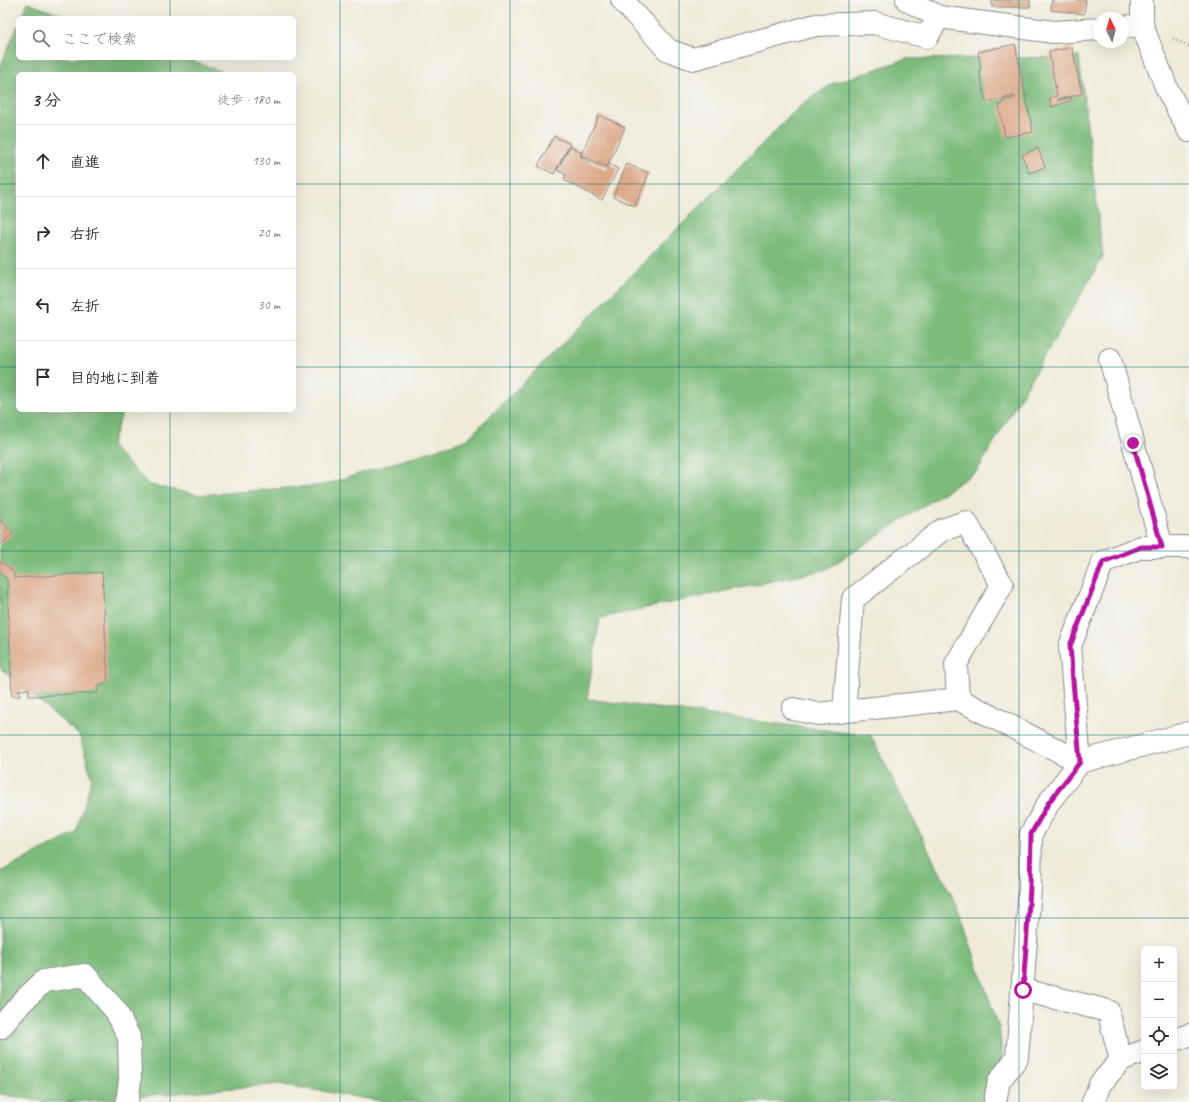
<!DOCTYPE html>
<html lang="ja">
<meta charset="utf-8">
<style>
:root{--surface:#fff;--page:#f2f2f3;--text:#2b2b33;--muted:#7c7c81;--line:#e1e1e2}
body{margin:0;font-family:Caveat,"Klee One",sans-serif;background:var(--page);color:var(--text)}
.controls{position:absolute;right:12px;bottom:12px;display:grid;overflow:hidden;border-radius:6px;box-shadow:0 4px 16px #0002}
.controls button{width:36px;height:36px;display:grid;place-items:center;padding:0;border:0;border-bottom:1px solid var(--line);background:var(--surface);color:var(--text);font:20px sans-serif}
.compass{position:absolute;left:1093px;top:12px;width:36px;height:36px;border-radius:50%;background:var(--surface);box-shadow:0 4px 16px #0002;rotate:354deg}
.stop{position:absolute;width:12px;height:12px;margin:-9px;border:3px solid #b5179e;border-radius:50%;background:#fff}
.stop.end{background:#b5179e;border-color:#fff;box-shadow:0 1px 4px #0008}
.list{margin:0;padding:0;list-style:none}
h2{display:flex;justify-content:space-between;align-items:center;height:52px;margin:0;padding:0 16px;font-size:17px}
h2 small{font-size:13px;font-weight:400;color:var(--muted)}
.list li{display:grid;grid-template-columns:26px 1fr auto;gap:12px;align-items:center;box-sizing:border-box;height:72px;padding:0 16px;border-top:1px solid var(--line)}
.list b{display:block;font-size:15px;white-space:nowrap}
.list em{font-size:13px;font-style:normal;color:var(--muted)}
.icon{flex:none;width:22px;height:22px;fill:none;stroke:currentColor;stroke-width:2;stroke-linecap:round;stroke-linejoin:round}
.map{position:relative;flex:none;width:1189px;height:1102px;overflow:hidden}
.search{position:absolute;background:var(--surface);box-shadow:0 4px 16px #0002;left:16px;top:16px;width:280px;height:44px;display:flex;align-items:center;gap:10px;box-sizing:border-box;padding:0 14px;border-radius:6px;color:var(--muted);font-size:15px}
.panel{position:absolute;background:var(--surface);box-shadow:0 4px 16px #0002;left:16px;top:72px;width:280px;height:340px;border-radius:6px}
.map>svg:first-child{display:block}
.forest{fill:#7cbb7a;stroke:#4f6e5a}
.building{fill:#dda988}
.lines{fill:none;stroke-linecap:round;stroke-linejoin:round}
.street-casing{stroke:#88868a;stroke-width:24}
.path{stroke:#88868a;stroke-width:2.5;stroke-dasharray:1 3;stroke-linecap:butt}
.street{stroke:#fff;stroke-width:22}
.route{stroke:#b5179e;stroke-width:5}
.grid{fill:none;stroke:#0f766e;stroke-width:1;stroke-opacity:0.55}
</style>
<div class="map">
<svg width="1189" height="1102" viewBox="0 0 1189 1102">
<rect width="100%" height="100%" fill="#f6f6f2"/>
<filter id="ink" filterUnits="userSpaceOnUse"><feTurbulence type="fractalNoise" baseFrequency=".025" numOctaves="2"/><feDisplacementMap in="SourceGraphic" scale="8" xChannelSelector="R" yChannelSelector="G"/><feConvolveMatrix kernelMatrix="1 2 1 2 8 2 1 2 1" color-interpolation-filters="sRGB"/></filter>
<filter id="wash" filterUnits="userSpaceOnUse"><feTurbulence type="fractalNoise" baseFrequency=".012" numOctaves="4" result="noise"/><feDisplacementMap in="SourceGraphic" scale="16" xChannelSelector="R" yChannelSelector="G"/><feGaussianBlur stdDeviation="0.9" result="paint"/><feColorMatrix in="noise" values="0 0 0 0 0 0 0 0 0 0 0 0 0 0 0 0 0 1.4 0 .05"/><feComposite in="paint" operator="in"/></filter>
<g filter="url(#wash)">
<rect width="100%" height="100%" fill="#efebd8"/>
<path class="forest" d="M27 3 71 18H21Z
M18 25V58H184L229 74H18V410H123L111 446 149 485 199 495 324 485 466 440 802 104 832 84 906 59 1079 57 1103 257 977 471 825 570 600 618 587 699 871 736 958 908 999 1028 1008 1102H387L279 1084 77 1102H46L0 1094V872L76 833 92 778 79 735 0 668V67Z"/>
<g id="blocks">
<path class="building" d="M992 0H1030V7H992Z
M1052 0H1086L1084 14 1051 10Z
M1015 44 1033 132 1005 137 999 105 1003 104V100L1015 98V96L986 102 979 69H981L978 52Z
M1072 47 1082 94 1058 99V101L1071 97 1072 100 1052 107 1049 98 1057 96 1049 52Z
M599 115 625 127 607 167 581 155Z
M554 136 570 144 554 174 538 166Z
M570 146 582 153 580 156 606 170 609 164 618 169 602 200 564 180 566 175 557 170Z
M1038 148 1045 167 1029 173 1022 155Z
M627 164 649 173 635 206 613 197Z
M0 519 13 534 0 545Z
M0 561 14 572V578L102 572 108 683 97 687 98 693 29 696V689L19 690 20 696H12L7 579 0 573Z"/>
</g>
</g>
<g filter="url(#ink)">
<use href="#blocks" fill-opacity="0" stroke="#88868a" stroke-width="1"/>
<g class="lines">
<g class="street-casing">
<path id="street" d="M622 0 668 50 693 59 816 25 874 23 927 37 939 17
M907 0 939 17 1054 32 1099 29
M1142 0V25L1167 89 1189 131
M1123 27 1142 25
M1110 359 1162 547
M793 709 818 714 958 699 1080 762 1189 733
M844 711 853 599 942 530 966 522 1002 585 956 664 958 699
M1023 990 1108 1011 1121 1060
M0 1028 22 1002 44 981 85 975 116 1011 129 1037 130 1080 127 1102
M1174 1040 1189 1035
M995 1102 999 1081 1017 1058 1030 888 1031 834 1049 802 1080 762 1070 646 1103 562 1141 547H1189
M1093 1102 1100 1084 1121 1060 1144 1051"/>
</g>
<path class="path" d="M1173 39 1189 46"/>
<use href="#street" class="street"/>
</g>
</g>
<g class="lines" filter="url(#ink)">
<path class="route" d="M1023 990 1030 888 1031 834 1049 802 1080 762 1070 646 1103 562 1141 547H1162L1133 443"/>
</g>
<path class="grid" d="M170 0V18M340 0V1102M510 0V1102M679 0V1102M849 0V1102M1019 0V1102M170 58V74M0 184H18M294 184H1189M0 367H18M294 367H1189M170 410V1102M0 551H1189M0 735H1189M0 918H1189"/>
</svg>
<div class="controls">
<button>+</button>
<button>−</button>
<button><svg class="icon" aria-label="locate" viewBox="0 0 24 24"><circle cx="12" cy="12" r="6"/><path d="M12 2v4M12 18v4M2 12h4M18 12h4"/></svg></button>
<button><svg class="icon" aria-label="layers" viewBox="0 0 24 24"><path d="M12 4l9 5-9 5-9-5zM3 14l9 5 9-5"/></svg></button>
</div>
<svg class="compass" viewBox="-18 -18 36 36"><path d="M0-13l5 13h-10z" fill="#e53935"/><path d="M0 13l5-13h-10z" fill="#7c7c81"/></svg>
<div class="stop" style="left:1023px;top:990px"></div>
<div class="stop end" style="left:1133px;top:443px"></div>
<div class="search"><svg class="icon" aria-label="search" viewBox="0 0 24 24"><circle cx="10" cy="10" r="6"/><path d="M15 15l6 6"/></svg>ここで検索</div>
<section class="panel">
<h2>3 分<small>徒歩 · 180 m</small></h2>
<ul class="list">
<li><svg class="icon" aria-label="ahead" viewBox="0 0 24 24"><path d="M12 20V5M6 11l6-6 6 6"/></svg><div><b>直進</b></div><em>130 m</em></li>
<li><svg class="icon" aria-label="right" viewBox="0 0 24 24"><path d="M7 20v-9h11M14 6l5 5-5 5"/></svg><div><b>右折</b></div><em>20 m</em></li>
<li><svg class="icon" aria-label="left" viewBox="0 0 24 24"><path d="M17 20v-9H6M10 6l-5 5 5 5"/></svg><div><b>左折</b></div><em>30 m</em></li>
<li><svg class="icon" aria-label="arrive" viewBox="0 0 24 24"><path d="M6 21V4h12l-3 4 3 4H6"/></svg><div><b>目的地に到着</b></div></li>
</ul>
</section>
</div>
